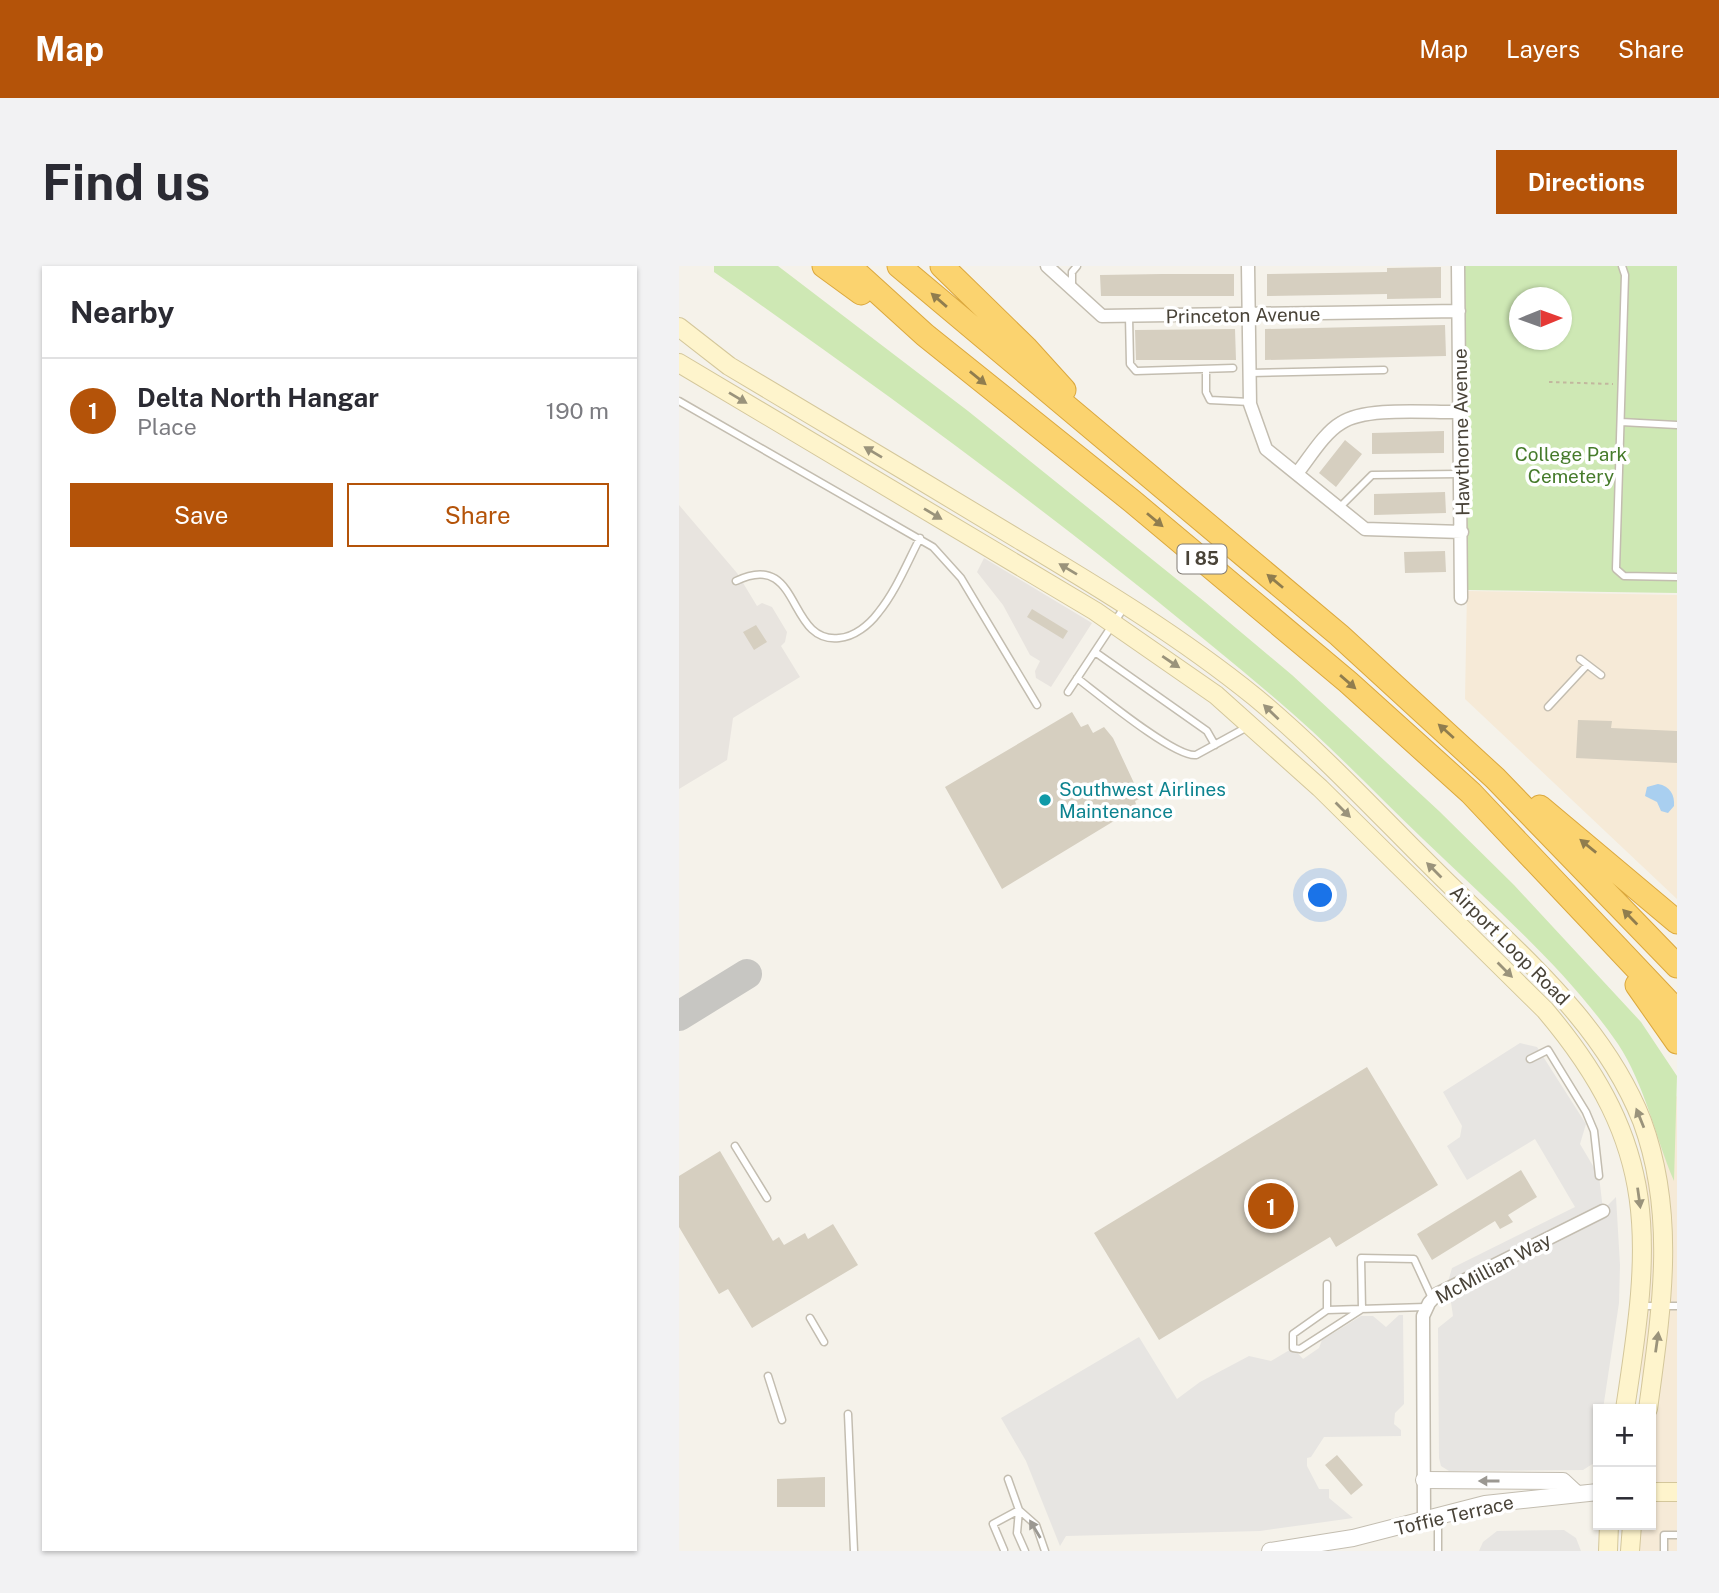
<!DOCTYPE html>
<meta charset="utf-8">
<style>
:root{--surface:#fff;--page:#f2f2f3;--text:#2b2b33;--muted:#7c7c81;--line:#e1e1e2;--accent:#b45309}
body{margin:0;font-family:"Public Sans",sans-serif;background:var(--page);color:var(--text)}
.controls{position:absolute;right:21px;bottom:21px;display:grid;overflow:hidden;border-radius:0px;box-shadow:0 2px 5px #0004}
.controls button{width:63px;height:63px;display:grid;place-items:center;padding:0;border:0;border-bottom:2px solid var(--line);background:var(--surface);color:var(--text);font:35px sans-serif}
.compass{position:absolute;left:830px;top:21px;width:63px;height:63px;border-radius:50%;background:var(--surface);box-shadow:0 2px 5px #0004;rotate:89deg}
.you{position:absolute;left:642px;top:630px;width:24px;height:24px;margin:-18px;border:5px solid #fff;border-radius:50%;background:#1a73e8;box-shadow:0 0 0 10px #1a73e833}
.badge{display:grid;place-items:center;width:46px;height:46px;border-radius:50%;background:var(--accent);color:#fff;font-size:23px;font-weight:700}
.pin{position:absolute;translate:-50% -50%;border:4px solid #fff;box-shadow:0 2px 7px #0006}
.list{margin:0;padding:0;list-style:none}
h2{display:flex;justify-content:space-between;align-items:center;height:91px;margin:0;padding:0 28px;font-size:30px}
h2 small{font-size:23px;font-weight:400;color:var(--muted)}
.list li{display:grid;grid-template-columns:46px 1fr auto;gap:21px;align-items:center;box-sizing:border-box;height:105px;padding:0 28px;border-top:2px solid var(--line)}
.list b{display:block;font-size:26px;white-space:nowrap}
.list p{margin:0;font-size:23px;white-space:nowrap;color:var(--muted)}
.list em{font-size:23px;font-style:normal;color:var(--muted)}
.actions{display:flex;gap:14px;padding:21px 28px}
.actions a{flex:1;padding:16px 0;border:2px solid var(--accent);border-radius:0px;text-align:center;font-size:24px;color:var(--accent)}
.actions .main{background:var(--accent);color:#fff}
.map{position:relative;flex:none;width:998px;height:1285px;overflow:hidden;border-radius:0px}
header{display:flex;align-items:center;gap:42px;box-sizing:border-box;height:98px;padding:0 35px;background:var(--accent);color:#fff}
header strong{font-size:33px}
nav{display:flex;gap:38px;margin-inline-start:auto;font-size:24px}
.intro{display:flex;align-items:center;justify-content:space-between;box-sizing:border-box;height:168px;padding:0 42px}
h1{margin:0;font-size:49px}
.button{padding:18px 32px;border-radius:0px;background:var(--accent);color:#fff;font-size:24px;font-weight:700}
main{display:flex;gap:42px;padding:0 42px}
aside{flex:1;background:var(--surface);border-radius:0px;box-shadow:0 2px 5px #0004}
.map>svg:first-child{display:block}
.commercial{fill:#f6ead7}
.industrial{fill:#e8e4df}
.green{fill:#cee8b4;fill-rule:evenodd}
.parking{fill:#e7e5e2}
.water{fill:#a9cff0}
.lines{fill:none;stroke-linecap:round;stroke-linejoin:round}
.taxiway{stroke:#c7c6c2;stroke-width:30}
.building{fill:#d6cfc0}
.service-casing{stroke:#c3bdb0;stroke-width:9}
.minor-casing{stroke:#c3bdb0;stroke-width:15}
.tertiary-casing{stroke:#c3bdb0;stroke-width:18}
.secondary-casing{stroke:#d4c79b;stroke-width:20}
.motorway-casing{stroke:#dba83e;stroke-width:25}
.path{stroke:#c2b79e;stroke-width:2;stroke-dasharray:3.5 3.5;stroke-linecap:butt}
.service{stroke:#fff;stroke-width:6}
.minor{stroke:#fff;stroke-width:12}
.tertiary{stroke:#fff;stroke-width:16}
.secondary{stroke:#fef4cc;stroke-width:18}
.motorway{stroke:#fbd36f;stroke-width:23}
.oneway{fill:#907d4e}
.oneway2{fill:#9a937b}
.oneway3{fill:#9b9892}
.culture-dot{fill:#0f9aa8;stroke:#fff;stroke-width:2.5}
.labels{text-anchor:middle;stroke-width:7;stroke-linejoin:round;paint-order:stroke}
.shield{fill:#fff;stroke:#807b74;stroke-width:2}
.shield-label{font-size:18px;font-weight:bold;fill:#494338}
.street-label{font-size:19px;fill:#494338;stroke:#fff}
.park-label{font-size:19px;fill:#467b2b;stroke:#fff}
.culture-label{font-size:19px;fill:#0d838f;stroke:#fff;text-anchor:start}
</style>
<header>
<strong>Map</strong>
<nav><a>Map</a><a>Layers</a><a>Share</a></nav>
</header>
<div class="intro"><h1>Find us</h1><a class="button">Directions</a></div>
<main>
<aside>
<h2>Nearby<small></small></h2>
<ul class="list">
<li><span class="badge">1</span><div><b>Delta North Hangar</b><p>Place</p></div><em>190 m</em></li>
</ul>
<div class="actions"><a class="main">Save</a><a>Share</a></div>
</aside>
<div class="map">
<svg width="998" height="1285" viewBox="0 0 998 1285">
<rect width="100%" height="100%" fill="#f5f2ea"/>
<path class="commercial" d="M788 325 998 329V633L786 433Z
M990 821 998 831V1285H948L951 1259H972V1143L963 1138 959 942Z"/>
<path class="industrial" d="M0 239 58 307 78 340 83 337 93 341 108 366 106 376 102 380 121 411 54 452 48 494 0 523Z
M305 292 413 357 372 421 357 412 356 405 361 395 351 389 324 339 298 306Z"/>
<path class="green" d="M35 0H99L289 145 526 336 613 409 760 545 835 619 962 756 998 810 995 915C976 870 966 819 939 778 886 701 811 638 744 573 696 527 649 477 598 434 418 281 228 141 35 6Z
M785 0H998V327L788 324ZM841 32H883V74H841Z"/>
<path class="parking" d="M841 777 858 781 907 858 901 878 920 910 924 944 937 931 941 999 940 1037 924 1143H919L918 1185 915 1197 904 1204 770 1205 762 1200 760 1192 759 1062 774 1050 769 1016 773 1002 896 941 856 873 788 914 768 880 781 871 783 860 764 826Z
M720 1049H724L725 1138 716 1147 715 1158 722 1164V1170L645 1171 632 1191 628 1192V1200L640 1223H650V1232L674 1252 581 1265 387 1270 381 1280 347 1195 322 1152 460 1071 498 1133 521 1116 570 1090 592 1095 614 1082 624 1093 640 1082 643 1074 682 1050H694L707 1061Z
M885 1264 897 1272 902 1285H800L804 1276 818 1265Z"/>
<path class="water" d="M979 518C991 520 996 529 995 540L989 547 982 545 978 536 966 530 968 521Z"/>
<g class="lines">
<path class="taxiway" d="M0 750 68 708"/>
</g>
<path class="building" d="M762 1V32L708 33V28L588 30V8L708 6V2Z
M483 8H555V30H422L421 9Z
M766 59 767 90 586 94V63Z
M556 63 557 94H457L456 64Z
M765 165V187L693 188V167Z
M666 174 683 188 657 221 640 207Z
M766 226 767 247 695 249V228Z
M766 285 767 306 726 307 725 286Z
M353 343 389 365 384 373 348 351Z
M77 359 88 376 75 384 64 366Z
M393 446 402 461 409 458 414 467 425 461 434 472 462 532 456 535 458 541 323 623 266 521Z
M899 454 933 455 932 462 998 465V497L897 492Z
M688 801 759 919 657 981 651 971 480 1074 415 967Z
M41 885 94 975 100 971 105 979 126 967 129 973 154 958 179 999 73 1062 49 1023 40 1028 0 961V910Z
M842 904 858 931 829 949 834 956 821 963 816 955 753 994 738 968Z
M658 1189 684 1219 672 1229 646 1199Z
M146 1211V1241H98V1213Z"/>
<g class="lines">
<g class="service-casing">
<path id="service" d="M943 0 946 9 937 303 945 310 998 311
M393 21V6L398 0
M450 50 451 98 457 105 554 102
M527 103V126L531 134 571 136
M571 107 705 104
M0 135 254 281 282 312 358 439
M942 156 998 159
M661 241 693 209 780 208
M57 315C123 283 107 378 160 372 175 371 190 359 199 347 217 325 228 297 241 272
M416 386 528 465 536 479
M901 393 922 409
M398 412C419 428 496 492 517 489L570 460
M389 426 446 340
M869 441 908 399
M851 793 869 784 907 846 915 865 920 910
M56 880 88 932
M648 1018V1044L747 1041
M962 1040H998
M683 1043 682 992 735 993 753 1032
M648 1044 614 1068V1082L621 1083 683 1043
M131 1052 145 1076
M89 1110 103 1154
M169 1148 175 1285
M329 1213 340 1244 338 1267 346 1285
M340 1244 357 1259 366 1285
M759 1252V1285
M325 1284 314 1258 340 1244
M985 1285V1269H998"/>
</g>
<g class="minor-casing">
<path id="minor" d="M368 0 423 50 780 45
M569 0 571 138 587 183 686 263 783 266
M779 0 782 332
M619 206C631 191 645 167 662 157 687 140 752 147 782 146
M745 1254 744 1050 750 1037 758 1028 924 945"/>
</g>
<g class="tertiary-casing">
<path id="tertiary" d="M745 1214 884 1215 898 1228
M591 1285 674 1272 806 1238 919 1226"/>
</g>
<g class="secondary-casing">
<path id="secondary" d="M0 61 50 100C146 157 243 215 339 273 421 322 502 371 576 431 647 490 710 560 776 624 847 694 925 759 963 855 998 950 982 1046 969 1143
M0 97 416 345 537 429 641 522 866 744C983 882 972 975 946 1143
M972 1226H998
M929 1285 930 1259
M951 1285 953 1259"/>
</g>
<g class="motorway-casing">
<path id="motorway" d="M145 0 182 27
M170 0 246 69 453 235 669 416 792 527 998 745
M220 0 660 369 816 512 998 700
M263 0 347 82 385 124
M861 541 998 656
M958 719 998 776"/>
</g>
<path class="path" d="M870 116 934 118
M926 196H932"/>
<use href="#service" class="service"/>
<use href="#minor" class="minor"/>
<use href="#tertiary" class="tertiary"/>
<use href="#secondary" class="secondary"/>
<use href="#motorway" class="motorway"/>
</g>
<defs><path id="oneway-solid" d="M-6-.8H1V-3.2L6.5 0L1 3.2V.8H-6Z" transform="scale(1.75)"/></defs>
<g class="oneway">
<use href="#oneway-solid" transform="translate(260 34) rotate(-139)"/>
<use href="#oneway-solid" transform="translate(299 112) rotate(39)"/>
<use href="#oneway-solid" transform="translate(476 254) rotate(40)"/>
<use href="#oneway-solid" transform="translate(596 315) rotate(-140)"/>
<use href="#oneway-solid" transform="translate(669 416) rotate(41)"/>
<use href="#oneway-solid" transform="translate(767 465) rotate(-138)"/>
<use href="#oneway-solid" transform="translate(909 580) rotate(-141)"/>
<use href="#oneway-solid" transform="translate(951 651) rotate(-134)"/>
</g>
<g class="oneway2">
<use href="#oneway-solid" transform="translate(59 132) rotate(31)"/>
<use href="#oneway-solid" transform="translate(194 186) rotate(-149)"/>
<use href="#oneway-solid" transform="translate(254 248) rotate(31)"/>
<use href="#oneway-solid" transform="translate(389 303) rotate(-149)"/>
<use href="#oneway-solid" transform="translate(492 396) rotate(34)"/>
<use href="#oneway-solid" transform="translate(592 446) rotate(-136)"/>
<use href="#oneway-solid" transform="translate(664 544) rotate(45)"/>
<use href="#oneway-solid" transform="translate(755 604) rotate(-135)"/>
<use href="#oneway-solid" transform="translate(826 704) rotate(45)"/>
<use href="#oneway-solid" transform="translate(961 852) rotate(-112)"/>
<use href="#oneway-solid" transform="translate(960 932) rotate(82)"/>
<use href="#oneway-solid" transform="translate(978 1076) rotate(-82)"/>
</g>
<g class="oneway3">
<use href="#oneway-solid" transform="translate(810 1215) rotate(-180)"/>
<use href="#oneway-solid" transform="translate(356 1263) rotate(-121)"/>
</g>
<circle class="culture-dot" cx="366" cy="534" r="7"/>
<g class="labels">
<rect class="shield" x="498.5" y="278.5" width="49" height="29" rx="5"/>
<g class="shield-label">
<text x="523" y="299">I 85</text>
</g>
<g class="street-label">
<text transform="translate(564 49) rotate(-1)" y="7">Princeton Avenue</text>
<text transform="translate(782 166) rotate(-91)" y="7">Hawthorne Avenue</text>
<text transform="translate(831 679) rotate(45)" y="7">Airport Loop Road</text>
<text transform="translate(814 1002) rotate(-28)" y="7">McMillian Way</text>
<text transform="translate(775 1249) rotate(-13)" y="7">Toffie Terrace</text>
</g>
<g class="park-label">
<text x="892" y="195">College Park<tspan x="892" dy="22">Cemetery</tspan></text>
</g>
<g class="culture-label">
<text x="380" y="530">Southwest Airlines<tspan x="380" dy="22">Maintenance</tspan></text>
</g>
</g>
</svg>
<div class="controls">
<button>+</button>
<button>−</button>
</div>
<svg class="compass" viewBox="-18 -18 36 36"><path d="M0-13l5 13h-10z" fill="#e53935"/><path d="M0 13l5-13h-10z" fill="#7c7c81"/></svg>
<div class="you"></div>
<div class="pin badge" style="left:592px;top:940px">1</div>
</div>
</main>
